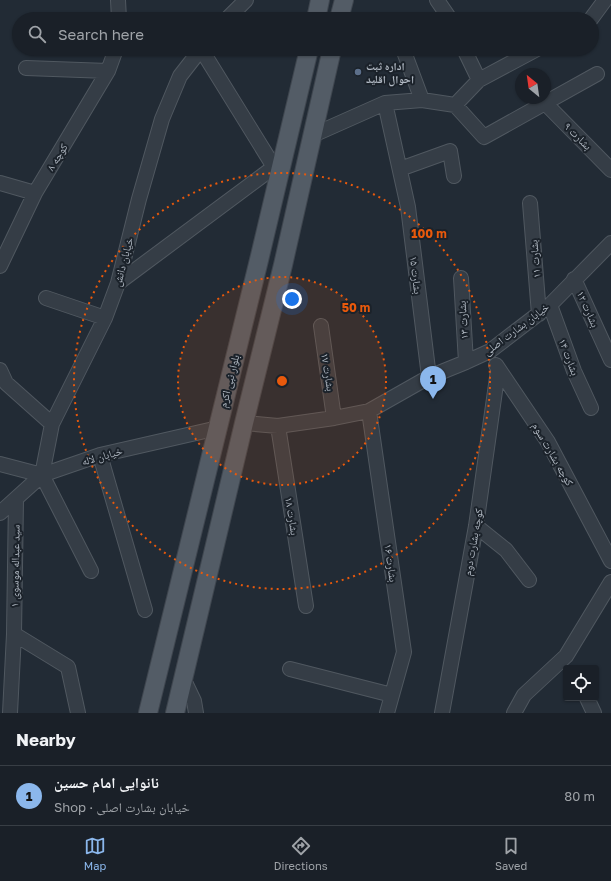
<!DOCTYPE html>
<meta charset="utf-8">
<style>
:root{--surface:#1a2028;--page:#232830;--text:#f1f3f6;--muted:#9fa3a8;--line:#383e45;--accent:#8bb7ec}
body{margin:0;font-family:"Golos Text","Noto Naskh Arabic",sans-serif;background:var(--page);color:var(--text)}
.controls{position:absolute;right:12px;bottom:12px;display:grid;overflow:hidden;border-radius:4px;box-shadow:0 1px 3px #0004}
.controls button{width:36px;height:36px;display:grid;place-items:center;padding:0;border:0;border-bottom:1px solid var(--line);background:var(--surface);color:var(--text);font:20px sans-serif}
.compass{position:absolute;left:515px;top:68px;width:36px;height:36px;border-radius:50%;background:var(--surface);box-shadow:0 1px 3px #0004;rotate:331deg}
.you{position:absolute;left:292px;top:299px;width:14px;height:14px;margin:-10px;border:3px solid #fff;border-radius:50%;background:#1a73e8;box-shadow:0 0 0 6px #1a73e833}
.badge{display:grid;place-items:center;width:26px;height:26px;border-radius:50%;background:var(--accent);color:#111;font-size:13px;font-weight:700}
.pin{position:absolute;translate:-50% -33px;filter:drop-shadow(0 1px 2px #0008)}
.pin::after{content:'';position:absolute;top:21px;width:14px;height:12px;background:inherit;clip-path:polygon(0 0,100% 0,50% 100%)}
.list{margin:0;padding:0;list-style:none}
h2{display:flex;justify-content:space-between;align-items:center;height:52px;margin:0;padding:0 16px;font-size:17px}
h2 small{font-size:13px;font-weight:400;color:var(--muted)}
.list li{display:grid;grid-template-columns:26px 1fr auto;gap:12px;align-items:center;box-sizing:border-box;height:60px;padding:0 16px;border-top:1px solid var(--line)}
.list b{display:block;font-size:15px;white-space:nowrap}
.list p{margin:0;font-size:13px;white-space:nowrap;color:var(--muted)}
.list em{font-size:13px;font-style:normal;color:var(--muted)}
.icon{flex:none;width:22px;height:22px;fill:none;stroke:currentColor;stroke-width:2;stroke-linecap:round;stroke-linejoin:round}
.map{position:relative;flex:none;width:611px;height:713px;overflow:hidden}
.search{position:absolute;background:var(--surface);box-shadow:0 1px 3px #0004;left:12px;right:12px;top:12px;height:44px;display:flex;align-items:center;gap:10px;box-sizing:border-box;padding:0 14px;border-radius:22px;color:var(--muted);font-size:15px}
.sheet{height:112px;background:var(--surface)}
nav{display:flex;justify-content:space-around;align-items:center;box-sizing:border-box;height:56px;border-top:1px solid var(--line);background:var(--surface);font-size:11px;color:var(--muted)}
nav a{display:grid;justify-items:center;gap:2px}
nav .on{color:var(--accent)}
.map>svg:first-child{display:block}
.lines{fill:none;stroke-linecap:round;stroke-linejoin:round}
.minor-casing{stroke:#505860;stroke-width:16}
.major-casing{stroke:#3f464f;stroke-width:20}
.minor{stroke:#353d46;stroke-width:14}
.major{stroke:#535c66;stroke-width:18}
.ring{fill:none;stroke:#e8590c;stroke-width:2;stroke-dasharray:2 4}
.service-dot{fill:#5c6f8a;stroke:#1b222a;stroke-width:1.5}
.labels{text-anchor:middle;stroke-width:4;stroke-linejoin:round;paint-order:stroke}
.poi-label{font-size:11px;font-weight:bold;fill:#b0b8c2;stroke:#1b222a;text-anchor:start}
.street-label{font-size:11px;fill:#b0b8c2;stroke:#1b222a}
.centre{fill:#e8590c;stroke:#1b222a;stroke-width:2}
.ring-label{font-size:12px;text-anchor:middle;font-weight:bold;fill:#e8590c;stroke:#1b222a;stroke-width:4;stroke-linejoin:round;paint-order:stroke}
</style>
<div class="map">
<svg width="611" height="713" viewBox="0 0 611 713">
<rect width="100%" height="100%" fill="#222b35"/>
<g class="lines">
<g class="minor-casing">
<path id="minor" d="M118 0 119 19
M437 0 450 19
M227 19 246 0
M591 19 605 0
M201 49 274 167
M403 49 422 100
M464 49 479 80
M26 68 108 71
M385 103 408 207 429 377
M545 103 611 170
M455 105 484 137 597 74
M313 135 385 103 422 100 455 105 479 80 537 49
M400 169 450 151 454 176
M0 183 35 193
M530 203 539 314
M0 266 35 193 108 71 116 49
M461 278 466 362
M574 279 611 360
M118 283 274 167 282 164
M46 298 105 318
M550 305 574 371 591 408
M321 326 334 418
M496 365 548 442 611 561
M0 370 6 383 52 424
M369 411 404 652 387 713
M244 423 278 426 334 418 369 411 429 377 466 362 490 351 550 305 611 243
M278 426 306 606
M100 455 145 610
M0 464 42 475 91 571
M42 475 52 424 105 318 118 283 139 199 162 119 180 76 201 49
M0 513 42 475 100 455 218 428
M476 526 506 550 529 580
M14 634 68 667 78 713
M290 669 392 695
M183 678 194 701 196 713
M587 698 594 713
M10 713 14 634 16 499
M442 713 476 526 498 370
M514 713 524 695 566 656 611 582"/>
</g>
<g class="major-casing">
<path id="major" d="M316 19 320 0
M339 19 344 0
M148 713 259 260 309 49
M175 713 244 423 283 265 332 49"/>
</g>
<use href="#minor" class="minor"/>
<use href="#major" class="major"/>
</g>
<circle cx="282" cy="381" r="104" fill="#e8590c" fill-opacity=".12"/>
<g class="ring">
<circle cx="282" cy="381" r="104"/>
<circle cx="282" cy="381" r="208"/>
</g>
<circle class="service-dot" cx="358" cy="72" r="4"/>
<g class="labels">
<g class="poi-label">
<text x="366" y="70">اداره ثبت<tspan x="366" dy="13">احوال اقلید</tspan></text>
</g>
<g class="street-label">
<text transform="translate(578 136) rotate(45)" y="4">بشارت ۹</text>
<text transform="translate(57 157) rotate(-59)" y="4">کوچه ۸</text>
<text transform="translate(535 259) rotate(-95)" y="4">بشارت ۱۱</text>
<text transform="translate(123 262) rotate(-75)" y="4">خیابان دانش</text>
<text transform="translate(416 275) rotate(83)" y="4">بشارت ۱۵</text>
<text transform="translate(588 309) rotate(66)" y="4">بشارت ۱۲</text>
<text transform="translate(463 320) rotate(-94)" y="4">بشارت ۱۳</text>
<text transform="translate(516 329) rotate(-37)" y="4">خیابان بشارت اصلی</text>
<text transform="translate(569 357) rotate(69)" y="4">بشارت ۱۴</text>
<text transform="translate(328 372) rotate(81)" y="4">بشارت ۱۷</text>
<text transform="translate(229 381) rotate(-76)" y="4">بلوار نبی اکرم</text>
<text transform="translate(553 454) rotate(60)" y="4">کوچه بشارت سوم</text>
<text transform="translate(102 456) rotate(-16)" y="4">خیابان لاله</text>
<text transform="translate(292 516) rotate(81)" y="4">بشارت ۱۸</text>
<text transform="translate(473 542) rotate(-80)" y="4">کوچه بشارت دوم</text>
<text transform="translate(391 563) rotate(82)" y="4">بشارت ۱۶</text>
<text transform="translate(15 566) rotate(-89)" y="4">سید عبداله موسوی ۱</text>
</g>
</g>
<circle cx="282" cy="381" r="6" class="centre"/>
<g class="ring-label">
<text x="429" y="238">100 m</text>
<text x="356" y="312">50 m</text>
</g>
</svg>
<div class="controls">
<button><svg class="icon" aria-label="locate" viewBox="0 0 24 24"><circle cx="12" cy="12" r="6"/><path d="M12 2v4M12 18v4M2 12h4M18 12h4"/></svg></button>
</div>
<svg class="compass" viewBox="-18 -18 36 36"><path d="M0-13l5 13h-10z" fill="#e53935"/><path d="M0 13l5-13h-10z" fill="#9fa3a8"/></svg>
<div class="you"></div>
<div class="pin badge" style="left:433px;top:399px">1</div>
<div class="search"><svg class="icon" aria-label="search" viewBox="0 0 24 24"><circle cx="10" cy="10" r="6"/><path d="M15 15l6 6"/></svg>Search here</div>
</div>
<section class="sheet">
<h2>Nearby<small></small></h2>
<ul class="list">
<li><span class="badge">1</span><div><b>نانوایی امام حسین</b><p>Shop · خیابان بشارت اصلی</p></div><em>80 m</em></li>
</ul>
</section>
<nav>
<a class="on"><svg class="icon" aria-label="map" viewBox="0 0 24 24"><path d="M3 6l6-2 6 2 6-2v14l-6 2-6-2-6 2zM9 4v14M15 6v14"/></svg>Map</a>
<a><svg class="icon" aria-label="directions" viewBox="0 0 24 24"><path d="M12 3l9 9-9 9-9-9zM9 14v-3h6M13 9l2 2-2 2"/></svg>Directions</a>
<a><svg class="icon" aria-label="saved" viewBox="0 0 24 24"><path d="M7 4h10v16l-5-4-5 4z"/></svg>Saved</a>
</nav>
